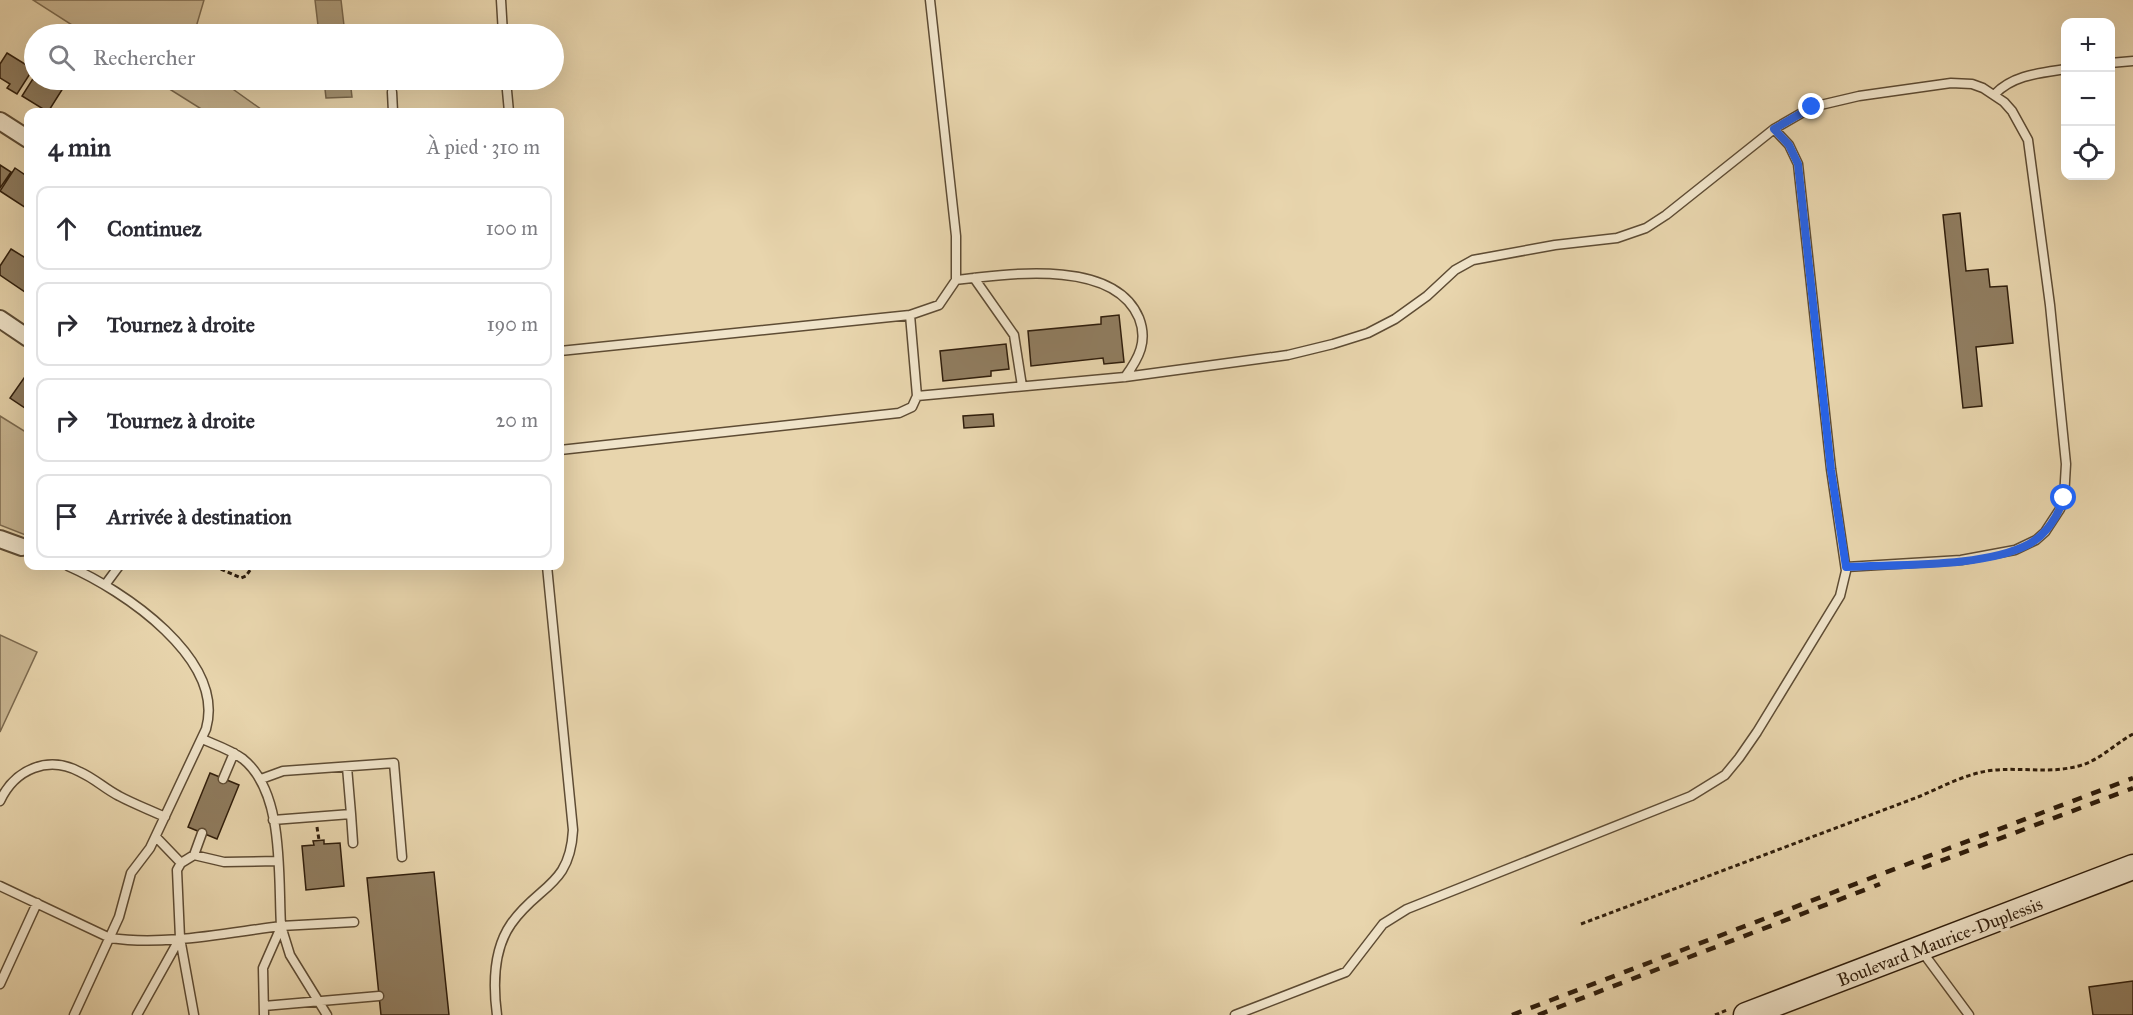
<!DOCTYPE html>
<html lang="fr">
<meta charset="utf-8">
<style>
:root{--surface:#fff;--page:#f2f2f3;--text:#2b2b33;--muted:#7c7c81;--line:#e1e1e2}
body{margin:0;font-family:"IM FELL Great Primer",serif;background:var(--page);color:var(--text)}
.controls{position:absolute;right:18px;top:18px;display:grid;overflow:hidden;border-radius:12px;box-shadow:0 6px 24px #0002}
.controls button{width:54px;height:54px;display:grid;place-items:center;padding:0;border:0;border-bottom:2px solid var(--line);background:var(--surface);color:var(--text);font:30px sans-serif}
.stop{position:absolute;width:18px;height:18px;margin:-14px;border:4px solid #2563eb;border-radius:50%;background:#fff}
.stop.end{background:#2563eb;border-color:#fff;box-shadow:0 2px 6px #0008}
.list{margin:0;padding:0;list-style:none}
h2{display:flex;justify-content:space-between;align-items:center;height:78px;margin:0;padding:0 24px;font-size:26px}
h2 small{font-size:20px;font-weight:400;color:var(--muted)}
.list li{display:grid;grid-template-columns:39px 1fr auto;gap:18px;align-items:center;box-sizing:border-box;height:84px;margin:0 12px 12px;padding:0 12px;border:2px solid var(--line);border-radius:12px}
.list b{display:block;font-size:22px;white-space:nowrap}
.list em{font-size:20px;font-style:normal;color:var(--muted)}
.icon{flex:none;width:33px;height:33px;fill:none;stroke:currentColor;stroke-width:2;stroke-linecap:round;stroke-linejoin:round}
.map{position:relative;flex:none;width:2133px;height:1015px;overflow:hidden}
.search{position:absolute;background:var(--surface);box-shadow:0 6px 24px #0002;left:24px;top:24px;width:540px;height:66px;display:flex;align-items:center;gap:15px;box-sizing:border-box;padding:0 21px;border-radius:33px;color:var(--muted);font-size:22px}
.panel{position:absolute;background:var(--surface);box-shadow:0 6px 24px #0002;left:24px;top:108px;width:540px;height:462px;border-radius:12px}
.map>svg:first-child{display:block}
.green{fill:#c9b692;stroke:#7c6a4f;stroke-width:1.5}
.water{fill:#a99776;stroke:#79674c;stroke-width:1.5}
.building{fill:#907d60;stroke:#301e0c;stroke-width:1.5}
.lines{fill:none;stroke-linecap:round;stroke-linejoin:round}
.lane-casing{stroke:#5e4c34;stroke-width:11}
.street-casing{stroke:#5e4c34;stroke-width:20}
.secondary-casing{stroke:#301e0c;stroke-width:27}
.path{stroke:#301e0c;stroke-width:3;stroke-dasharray:4.5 3;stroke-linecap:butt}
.lane{stroke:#f0e4ca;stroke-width:8}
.street{stroke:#f0e4ca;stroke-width:16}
.secondary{stroke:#f0e4ca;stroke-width:24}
.rail{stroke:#301e0c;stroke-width:4.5;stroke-dasharray:10 10;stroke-linecap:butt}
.route{stroke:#2563eb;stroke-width:8}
.labels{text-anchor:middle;stroke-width:6;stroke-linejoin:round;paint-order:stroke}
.street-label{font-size:18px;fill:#301e0c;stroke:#f0e4ca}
</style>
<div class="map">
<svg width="2133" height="1015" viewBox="0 0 2133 1015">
<rect width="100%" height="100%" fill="#e8d5ad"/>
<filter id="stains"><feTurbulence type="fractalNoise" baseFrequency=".00333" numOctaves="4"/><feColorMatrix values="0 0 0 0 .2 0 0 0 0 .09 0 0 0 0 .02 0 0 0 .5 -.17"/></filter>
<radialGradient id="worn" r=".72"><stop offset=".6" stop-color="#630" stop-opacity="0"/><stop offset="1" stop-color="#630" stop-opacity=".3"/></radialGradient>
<path class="green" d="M33 0H204L194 34H86Z
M155 80H220L265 112H206Z
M0 416 24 431 28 424V536L0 525Z
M0 635 37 652 0 732Z"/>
<path class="water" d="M315 0H341L345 34H319Z
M324 80H350L352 97 326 98Z"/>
<path class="building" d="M7 53 33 69 17 94 7 88 10 84 0 78V64Z
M34 77V80H57L65 85 48 112 22 96Z
M0 165 11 172 0 188Z
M15 168 28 177 26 208 0 191Z
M1960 213 1966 271 1988 269 1990 287 2007 286 2013 343 1976 347 1982 406 1963 408 1943 215Z
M11 249 24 257 26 255 28 256V294L0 275V266Z
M1119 315 1124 362 1104 364 1103 358 1031 366 1028 331 1101 324V317Z
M1006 344 1009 369 991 371V376L943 381 940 351Z
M24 378 28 381V410L10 398Z
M993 414 994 426 964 428 963 416Z
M210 773 239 785 217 839 188 827Z
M324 840V844L340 843 344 886 306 890 302 846 314 845 313 841Z
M434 872 449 1015H381L367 878Z
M2133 981V1015H2093L2089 987Z"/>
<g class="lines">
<g class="lane-casing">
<path id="lane" d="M501 0 503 34
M2110 63 2133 61
M506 80 509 112
M392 92 393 112
M1995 94C2013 75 2040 73 2066 69
M974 278 1014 335 1022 386
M956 280C1007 274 1114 258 1139 318 1148 341 1139 358 1125 377
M910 315 939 305 956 280V236L930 0
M560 351 910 315 917 396 1125 377 1288 355 1333 344 1368 333 1395 319 1427 296 1455 270 1473 260 1555 245 1617 238 1646 228 1666 215 1774 129 1812 107 1859 96 1951 83 1972 84 1983 88 2004 102 2012 111 2028 140 2050 305 2066 464 2064 498 2060 509 2045 532 2036 540 2015 550 1961 560 1846 567
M560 450 899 413 912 407 917 396
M68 566C123 590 226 659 206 729L150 848 131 873 119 917 74 1015
M105 585 119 566
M223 779 234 753
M261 779 283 771 394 763 402 857
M0 801C15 769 48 755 80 772 94 778 105 789 119 796 134 804 150 810 165 817
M351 814 353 843
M273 820 351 814 347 767
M156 837 181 863
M194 855 202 833
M0 886 110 938C165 946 225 933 281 926 278 877 285 793 243 759 231 750 216 745 202 739
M281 926 290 955 327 1015
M281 926 354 922
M1921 950 1969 1015
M0 984 37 903
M264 1006 379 996
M137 1015 180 938
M194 1015 180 938 177 870 181 863 194 855 224 862 277 861
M264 1015 263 968 281 927
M497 1015C493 985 493 950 511 924 538 885 570 887 573 830L547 566
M1235 1015 1346 972 1383 924 1407 909 1691 796 1725 775 1739 758 1757 732 1840 596 1846 571 1831 469 1798 164 1789 145 1774 129"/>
</g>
<g class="street-casing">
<path id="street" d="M0 121 28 139
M0 319 28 338
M0 539 22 547"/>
</g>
<g class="secondary-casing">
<path id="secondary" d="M1746 1015 2133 867"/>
</g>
<path class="path" d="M214 566 241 578 246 576 253 566
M317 827 319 840
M1581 924 1918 797C1940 788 1963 775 1987 771 2019 766 2050 775 2082 765 2101 759 2116 743 2133 734
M1715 1015 1727 1010"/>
<use href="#lane" class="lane"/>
<use href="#street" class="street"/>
<use href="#secondary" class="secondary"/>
<path class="rail" d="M1922 868 2133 788
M1512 1015 2133 778
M1538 1015 1880 884"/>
</g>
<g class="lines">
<path class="route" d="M1812 107 1774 129 1789 145 1798 164 1831 470 1846 567C1896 564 1985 568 2029 544 2046 535 2058 516 2064 498"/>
</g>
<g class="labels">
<g class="street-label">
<text transform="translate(1940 942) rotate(-21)" y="6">Boulevard Maurice-Duplessis</text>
</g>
</g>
<rect width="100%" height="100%" filter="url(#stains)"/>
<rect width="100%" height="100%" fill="url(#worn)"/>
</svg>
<div class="controls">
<button>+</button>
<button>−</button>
<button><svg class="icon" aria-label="locate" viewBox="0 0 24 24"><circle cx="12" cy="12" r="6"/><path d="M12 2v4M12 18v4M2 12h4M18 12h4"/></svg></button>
</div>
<div class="stop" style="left:2064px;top:498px"></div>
<div class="stop end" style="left:1812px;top:107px"></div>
<div class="search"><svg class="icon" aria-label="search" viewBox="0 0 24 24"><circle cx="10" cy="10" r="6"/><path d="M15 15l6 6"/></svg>Rechercher</div>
<section class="panel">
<h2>4 min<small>À pied · 310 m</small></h2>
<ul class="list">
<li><svg class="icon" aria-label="ahead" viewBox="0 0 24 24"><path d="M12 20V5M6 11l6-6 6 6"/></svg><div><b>Continuez</b></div><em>100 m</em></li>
<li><svg class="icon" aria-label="right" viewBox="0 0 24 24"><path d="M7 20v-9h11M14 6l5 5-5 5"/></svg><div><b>Tournez à droite</b></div><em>190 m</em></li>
<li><svg class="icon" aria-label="right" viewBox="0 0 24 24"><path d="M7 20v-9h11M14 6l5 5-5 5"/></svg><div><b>Tournez à droite</b></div><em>20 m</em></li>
<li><svg class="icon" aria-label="arrive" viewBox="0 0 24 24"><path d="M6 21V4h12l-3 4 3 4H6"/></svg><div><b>Arrivée à destination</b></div></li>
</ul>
</section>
</div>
